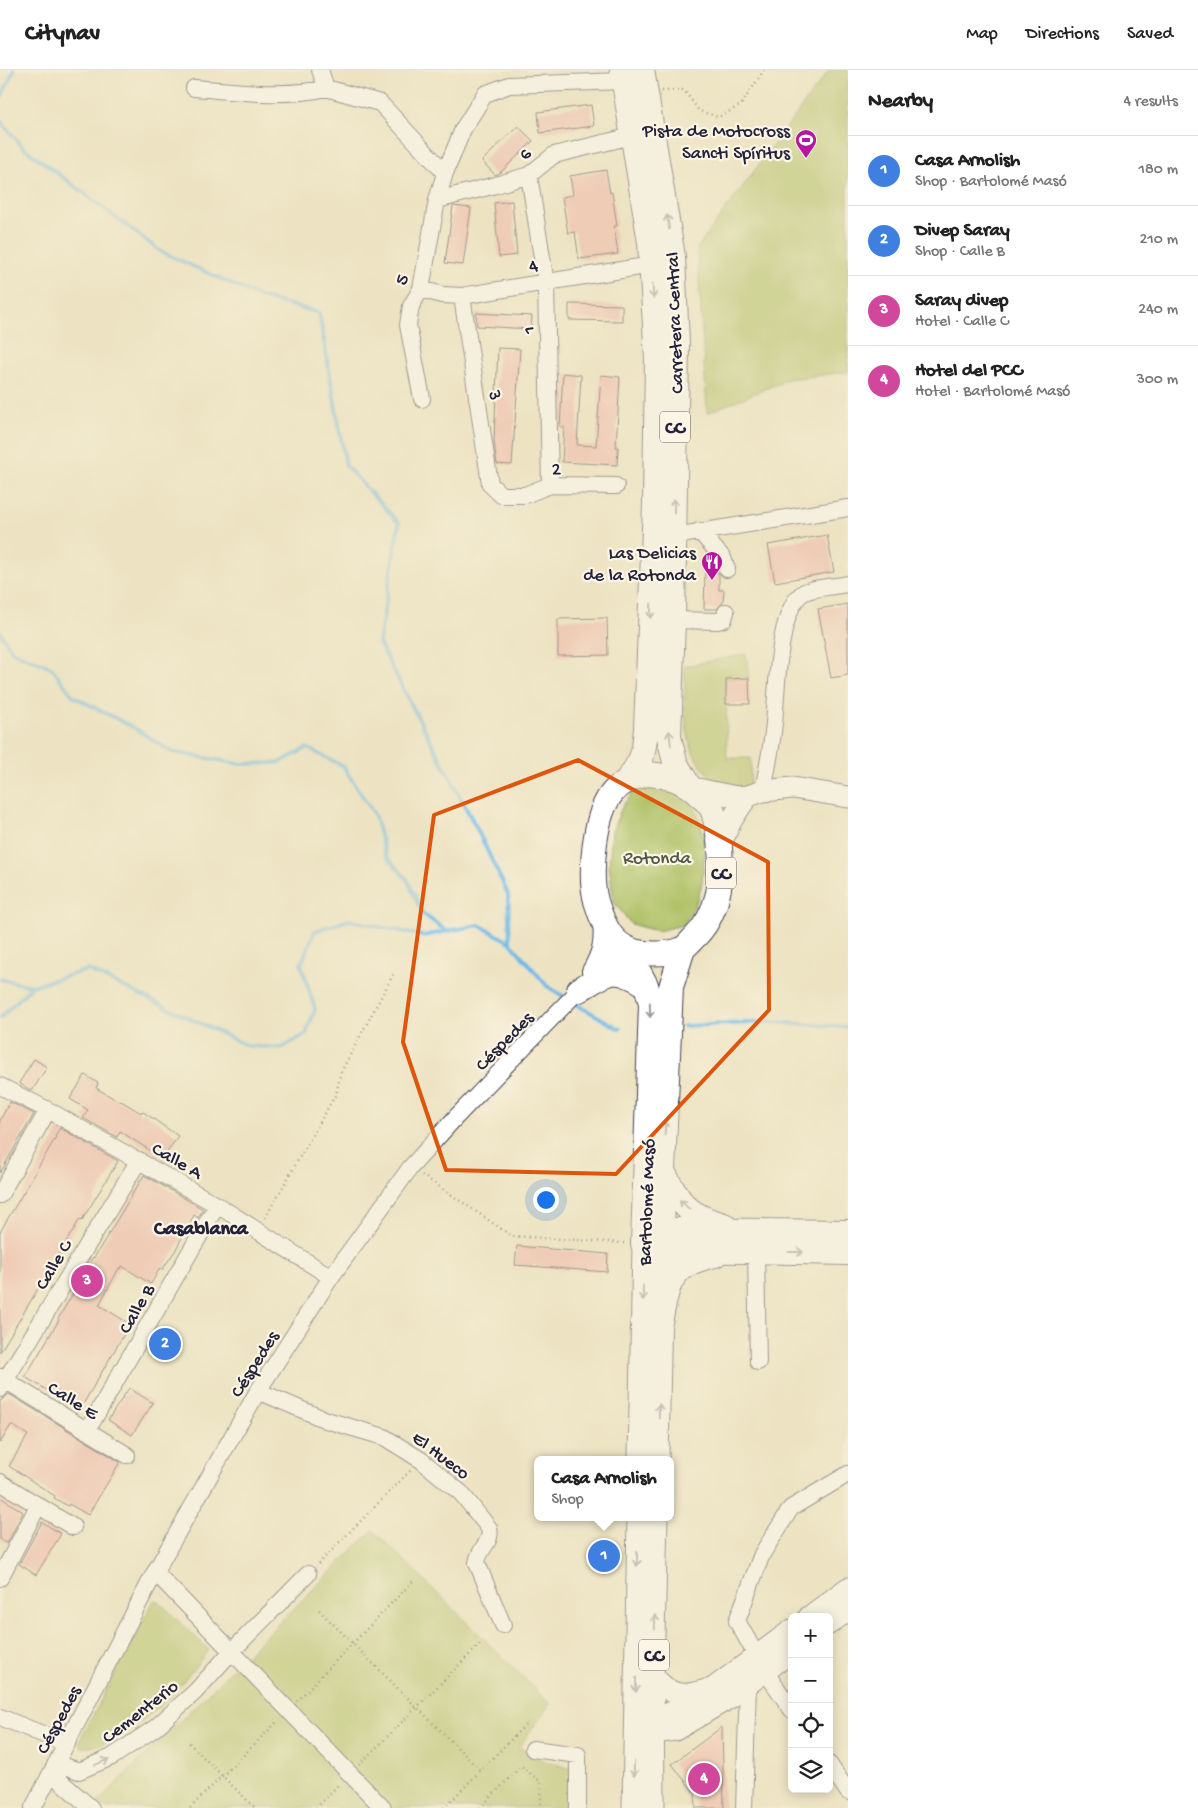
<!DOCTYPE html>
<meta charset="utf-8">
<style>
:root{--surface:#fff;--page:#f2f2f2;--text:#222;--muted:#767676;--line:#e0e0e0;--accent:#d93025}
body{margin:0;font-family:"Gochi Hand",sans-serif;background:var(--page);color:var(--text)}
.controls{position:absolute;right:15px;bottom:15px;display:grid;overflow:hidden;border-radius:8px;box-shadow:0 2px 12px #0003}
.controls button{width:45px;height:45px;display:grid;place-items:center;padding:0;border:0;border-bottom:1px solid var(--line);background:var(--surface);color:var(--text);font:25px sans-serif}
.you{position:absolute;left:545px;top:1129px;width:18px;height:18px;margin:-12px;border:4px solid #fff;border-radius:50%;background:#1a73e8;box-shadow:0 0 0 8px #1a73e833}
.badge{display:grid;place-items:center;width:32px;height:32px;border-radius:50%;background:var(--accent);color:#fff;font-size:16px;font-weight:700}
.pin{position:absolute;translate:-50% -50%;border:2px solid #fff;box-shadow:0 1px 5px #0006}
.popup{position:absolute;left:534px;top:1386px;width:140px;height:65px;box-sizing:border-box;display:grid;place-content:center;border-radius:8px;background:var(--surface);filter:drop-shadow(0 1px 4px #0005);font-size:16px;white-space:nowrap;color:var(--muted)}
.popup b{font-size:19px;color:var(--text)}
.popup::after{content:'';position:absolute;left:50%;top:100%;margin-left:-10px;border:10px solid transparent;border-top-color:var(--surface)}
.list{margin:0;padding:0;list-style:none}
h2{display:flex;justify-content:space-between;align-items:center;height:65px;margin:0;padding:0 20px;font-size:21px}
h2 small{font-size:16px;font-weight:400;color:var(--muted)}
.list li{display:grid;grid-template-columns:32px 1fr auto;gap:15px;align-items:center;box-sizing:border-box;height:70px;padding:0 20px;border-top:1px solid var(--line)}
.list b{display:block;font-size:19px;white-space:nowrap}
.list p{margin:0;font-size:16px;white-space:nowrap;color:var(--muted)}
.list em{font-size:16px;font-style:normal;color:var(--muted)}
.icon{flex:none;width:28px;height:28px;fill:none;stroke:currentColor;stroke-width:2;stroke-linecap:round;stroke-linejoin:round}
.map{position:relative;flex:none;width:848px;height:1738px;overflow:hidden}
header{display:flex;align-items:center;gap:30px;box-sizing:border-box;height:70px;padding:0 25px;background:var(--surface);border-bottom:1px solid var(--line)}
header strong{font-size:24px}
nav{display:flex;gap:28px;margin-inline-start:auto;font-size:18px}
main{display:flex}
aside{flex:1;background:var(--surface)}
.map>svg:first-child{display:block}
.green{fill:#adc064;stroke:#687150}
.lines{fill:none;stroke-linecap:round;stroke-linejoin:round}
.stream{stroke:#6db9e7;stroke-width:4}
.building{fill:#f2afa7}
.minor-casing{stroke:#403f4f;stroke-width:18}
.major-casing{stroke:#403f4f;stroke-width:23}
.highway-casing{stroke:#403f4f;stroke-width:26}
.path{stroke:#403f4f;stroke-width:2.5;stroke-dasharray:1 4;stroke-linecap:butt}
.minor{stroke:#fff;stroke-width:16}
.major{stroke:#fff;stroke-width:21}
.highway{stroke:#fff;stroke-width:24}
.oneway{stroke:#9c9ca7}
.marked{fill:none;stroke:#de560e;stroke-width:4;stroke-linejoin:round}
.labels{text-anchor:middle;stroke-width:4.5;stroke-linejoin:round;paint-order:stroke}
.shield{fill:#fcf5e5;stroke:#63616e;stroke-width:1}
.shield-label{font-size:18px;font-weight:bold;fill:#22223b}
.poi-label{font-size:19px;fill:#22223b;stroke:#fcf5e5;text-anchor:end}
.street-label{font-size:19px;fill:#22223b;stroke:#fcf5e5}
.park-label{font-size:19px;fill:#535949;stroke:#fcf5e5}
.neighbourhood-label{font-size:20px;font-weight:bold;fill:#22223b;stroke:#fcf5e5}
</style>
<header>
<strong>Citynav</strong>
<nav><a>Map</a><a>Directions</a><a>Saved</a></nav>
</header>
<main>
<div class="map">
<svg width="848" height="1738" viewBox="0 0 848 1738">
<rect width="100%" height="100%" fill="#fcf5e5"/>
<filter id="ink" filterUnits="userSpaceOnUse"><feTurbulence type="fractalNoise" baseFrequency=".02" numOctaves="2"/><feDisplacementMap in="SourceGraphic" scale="10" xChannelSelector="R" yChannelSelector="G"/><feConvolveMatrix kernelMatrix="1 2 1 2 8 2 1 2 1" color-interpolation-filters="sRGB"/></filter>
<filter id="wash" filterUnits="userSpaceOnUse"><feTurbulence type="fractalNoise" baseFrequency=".0096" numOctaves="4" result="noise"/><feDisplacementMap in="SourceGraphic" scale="20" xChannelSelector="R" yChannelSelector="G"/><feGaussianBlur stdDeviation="1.12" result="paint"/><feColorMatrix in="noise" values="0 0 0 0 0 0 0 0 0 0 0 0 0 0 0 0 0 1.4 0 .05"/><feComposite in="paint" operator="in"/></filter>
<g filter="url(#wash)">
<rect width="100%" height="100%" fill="#ede3c2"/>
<path class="green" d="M829 0H848V302L789 309 707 343 697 178Z
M746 584 749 608 726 609 727 688H751L750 718C742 717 734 718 726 716 722 716 717 711 713 708 679 683 685 633 685 596Z
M654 717C666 720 683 723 692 734 709 756 707 811 695 835 692 842 687 849 683 855L657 861 631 854 614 832 609 795 612 761 623 735 633 723Z
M373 1460 550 1634 519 1677 539 1689 572 1699V1738H102L97 1733Z
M154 1530 159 1532 209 1580C195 1597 180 1617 164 1632 146 1649 106 1681 81 1677L79 1672Z"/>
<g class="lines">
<path class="stream" d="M0 30 14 0
M0 51 23 77 160 181 260 227 319 243 346 396 399 453 379 573 476 757 508 824 510 872
M0 562 13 582 51 597 73 626 136 659 172 682 240 694 279 693 307 678 343 696 374 744 386 786 407 809 422 843 446 861
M0 909 32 916 88 900 248 976 282 978 306 964 315 939 301 894 315 861 349 850 423 866 479 855 510 872 547 916 566 928
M574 933 620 959
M0 948 32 916
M684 956 771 952 848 957"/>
</g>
<g id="blocks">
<path class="building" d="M591 35 594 56 540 63 538 42Z
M518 56 533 71 500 103 495 105 482 91Z
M606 100 610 123 612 122 617 156H614L618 184 579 189 575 162 568 163 562 127 573 125 570 106Z
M512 131 517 185 499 187 494 133Z
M453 136 471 138 463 195 445 193Z
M569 234 622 235V251L569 250Z
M476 243 532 246 531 259 477 256Z
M498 278 520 279 512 395 497 394 494 371Z
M563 303 581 305 577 375 596 376 601 305 620 307 616 377H618L617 395 562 392 564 357H560Z
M827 465 834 502 775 512 768 475Z
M705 501H717L719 505V520H724L723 532 717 539H704Z
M848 534V605L831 608 818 539Z
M607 548 608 585 558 586V549Z
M749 608 750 634H726V609Z
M34 989 47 997 32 1021 19 1013Z
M85 1005 98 1013 96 1018 120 1032 121 1031 141 1043 142 1041 178 1066 163 1089 120 1061 117 1067 83 1048 88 1040 70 1029Z
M10 1032 34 1044 0 1103V1050Z
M60 1058 118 1091 82 1150 80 1149 0 1282V1162L56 1067 55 1066Z
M144 1105 203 1139 198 1148 194 1145 175 1181 162 1200 160 1198 151 1214 122 1196 121 1199 119 1198 99 1235 130 1254 82 1336 52 1318 50 1322 25 1307 59 1250 58 1249 86 1201 85 1200 93 1187 94 1188Z
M517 1176 608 1184 607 1202 515 1195Z
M129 1318 153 1333 132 1365 108 1350Z
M9 1324 120 1392 88 1445 69 1434 68 1436 54 1428 55 1426 9 1396 28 1365 11 1355 0 1373V1331Z
M0 1427 23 1442 7 1474 0 1469Z
M42 1452 61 1464 36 1505 19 1494Z
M722 1657 724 1738H696L695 1724 672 1694Z"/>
</g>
</g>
<g filter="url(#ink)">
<use href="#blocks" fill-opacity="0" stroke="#403f4f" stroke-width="1"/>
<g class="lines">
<g class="minor-casing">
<path id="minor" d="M320 0 326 18 380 33 445 103
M194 18C235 21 287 28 326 18
M529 105 546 213 550 415
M437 130 496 115 529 105 554 85 632 66
M421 219 442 225 462 226 652 195
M462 226 490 414 501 425H525L550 415 616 416
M422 329 408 255 411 236 421 219 437 130 445 103 463 59 485 24 509 15 624 11
M699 461 723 488 727 499
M674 466 848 438
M673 550 718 551 724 549 726 542
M763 721C767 699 772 676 774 653 777 624 777 540 803 523 810 518 838 516 848 514
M590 901C601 882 603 872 601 851
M0 1016 48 1040 217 1135 331 1207
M0 1125 48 1040
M756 1182 758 1292
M0 1307 127 1385
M0 1319 139 1090
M258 1321 326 1350 384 1367 421 1390 461 1423 489 1458C493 1472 478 1479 477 1493L503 1555
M87 1361 217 1135
M0 1412 73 1457
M155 1502 383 1738
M0 1508 38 1436
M792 1640 765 1601 737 1551 762 1484 791 1438 848 1404
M0 1647 67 1674
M533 1679 578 1685V1738
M56 1693 79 1701 112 1687 155 1658 195 1622 232 1581 308 1504
M829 1694 848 1722
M51 1703 91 1738
M33 1738 155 1502 258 1321 331 1207 410 1098 456 1047 611 887 626 878
M744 1738 748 1614"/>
</g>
<g class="major-casing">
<path id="major" d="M693 718 736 727 748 726 763 721 793 718 848 727
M720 780C726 757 734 745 748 726
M639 1390 643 1174
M658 1390 662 1177
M809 1547 848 1518
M829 1554 848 1540
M653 1606C671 1626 681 1628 706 1620
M642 1654 692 1634 792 1560
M640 1661 654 1663 675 1660 731 1627 792 1581
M633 1738 638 1447
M654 1738 653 1606 657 1447"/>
</g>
<g class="highway-casing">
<path id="highway" d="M622 0 650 172 657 289 655 434 646 658C644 683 643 690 627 710
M642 0 673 187 677 273 673 550 669 667 675 692 687 713
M646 704C668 705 684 710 700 726 704 729 708 733 711 737 716 747 717 759 719 770 724 805 720 844 693 869 690 872 686 877 682 879 671 884 656 884 644 883 614 880 604 858 596 831 589 805 594 743 613 722 623 711 633 708 646 704Z
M627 879 646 915 651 934 643 1174 687 1180 848 1183
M579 920C609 901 614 895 646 915
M664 1103C680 1135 689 1146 724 1155
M648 1166 676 1160 848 1162
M662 1177 663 1100 671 917 683 879
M660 1252C669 1211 669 1195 715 1185"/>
</g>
<path class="path" d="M662 21 684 20 699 41 719 47 741 35 764 0
M422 1105 512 1166 625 1173
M265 1148 336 1024 341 1002 395 901
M318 1494 411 1400
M319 1540 480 1700
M297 1631 414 1510
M189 1673 255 1738
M359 1695 480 1574
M190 1738 278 1651
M316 1738 339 1714
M444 1738 528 1652
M480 1738 521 1696 541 1712V1738"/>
<use href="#minor" class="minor"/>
<use href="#major" class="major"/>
<use href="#highway" class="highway"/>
</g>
<defs><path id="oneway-shaft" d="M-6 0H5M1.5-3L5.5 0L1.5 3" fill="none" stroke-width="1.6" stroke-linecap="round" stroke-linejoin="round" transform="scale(1.25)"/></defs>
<g class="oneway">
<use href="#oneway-shaft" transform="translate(668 152) rotate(-99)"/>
<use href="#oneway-shaft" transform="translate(653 221) rotate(87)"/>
<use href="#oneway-shaft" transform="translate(674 436) rotate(-90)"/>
<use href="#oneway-shaft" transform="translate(651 541) rotate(92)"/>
<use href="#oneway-shaft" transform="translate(670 668) rotate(-97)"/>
<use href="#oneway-shaft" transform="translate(650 940) rotate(89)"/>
<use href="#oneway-shaft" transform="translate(665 1058) rotate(-87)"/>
<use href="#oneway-shaft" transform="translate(685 1135) rotate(-137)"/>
<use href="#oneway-shaft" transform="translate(796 1182)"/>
<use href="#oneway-shaft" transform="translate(643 1223) rotate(90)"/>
<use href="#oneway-shaft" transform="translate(659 1341) rotate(-89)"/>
<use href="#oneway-shaft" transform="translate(637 1489) rotate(91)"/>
<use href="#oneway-shaft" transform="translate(655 1552) rotate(-89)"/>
<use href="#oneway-shaft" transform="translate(636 1615) rotate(91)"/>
<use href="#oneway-shaft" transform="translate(102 1692) rotate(-22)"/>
<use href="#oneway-shaft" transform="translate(634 1699) rotate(91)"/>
</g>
</g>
<path d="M0 0H848V1738H0ZM578 690 768 792 769 940 616 1104 446 1100 403 972 434 745Z" fill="#ede3c2" fill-opacity=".55" fill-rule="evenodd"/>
<path class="marked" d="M578 690 768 792 769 940 616 1104 446 1100 403 972 434 745Z"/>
<defs>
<g id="stadium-pin" transform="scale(1.125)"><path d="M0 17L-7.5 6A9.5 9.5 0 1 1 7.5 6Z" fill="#b5179e" stroke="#fcf5e5"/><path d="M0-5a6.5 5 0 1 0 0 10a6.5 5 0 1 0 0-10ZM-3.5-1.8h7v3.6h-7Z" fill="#fff"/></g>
<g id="restaurant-pin" transform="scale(1.125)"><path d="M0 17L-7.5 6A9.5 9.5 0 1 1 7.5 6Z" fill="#b5179e" stroke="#fcf5e5"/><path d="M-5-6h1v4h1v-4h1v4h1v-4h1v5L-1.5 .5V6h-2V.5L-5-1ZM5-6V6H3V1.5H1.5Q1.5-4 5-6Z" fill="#fff"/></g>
</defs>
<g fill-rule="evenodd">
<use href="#stadium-pin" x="806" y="70"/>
<use href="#restaurant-pin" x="712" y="492"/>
</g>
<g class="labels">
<g class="shield">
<rect x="660" y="341.5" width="30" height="31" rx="4"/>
<rect x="706" y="787.5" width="30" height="31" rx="4"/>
<rect x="639" y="1569.5" width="30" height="31" rx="4"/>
</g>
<g class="shield-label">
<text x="675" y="363">CC</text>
<text x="721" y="809">CC</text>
<text x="654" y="1591">CC</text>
</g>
<g class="poi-label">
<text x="790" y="66">Pista de Motocross<tspan x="790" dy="22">Sancti Spíritus</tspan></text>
<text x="696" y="488">Las Delicias<tspan x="696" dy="22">de la Rotonda</tspan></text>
</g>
<g class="street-label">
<text transform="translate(524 82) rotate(-34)" y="7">6</text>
<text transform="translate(533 194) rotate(-9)" y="7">4</text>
<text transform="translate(400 209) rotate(-71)" y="7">5</text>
<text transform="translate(673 253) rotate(-92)" y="7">Carretera Central</text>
<text transform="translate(527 260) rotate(-91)" y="7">1</text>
<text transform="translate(497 325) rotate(82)" y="7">3</text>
<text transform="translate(556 397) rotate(-5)" y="7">2</text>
<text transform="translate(503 970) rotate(-46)" y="7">Céspedes</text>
<text transform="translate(178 1089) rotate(30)" y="7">Calle A</text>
<text transform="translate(645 1132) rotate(-88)" y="7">Bartolomé Masó</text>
<text transform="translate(52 1194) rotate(-59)" y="7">Calle C</text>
<text transform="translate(135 1238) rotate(-60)" y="7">Calle B</text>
<text transform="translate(253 1293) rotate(-58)" y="7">Céspedes</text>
<text transform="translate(74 1329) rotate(32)" y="7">Calle E</text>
<text transform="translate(442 1384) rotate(37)" y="7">El Hueco</text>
<text transform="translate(139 1640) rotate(-38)" y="7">Cementerio</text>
<text transform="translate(57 1649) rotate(-62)" y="7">Céspedes</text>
</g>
<g class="park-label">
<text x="657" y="793">Rotonda</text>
</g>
<g class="neighbourhood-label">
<text x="201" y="1164">Casablanca</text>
</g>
</g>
</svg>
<div class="controls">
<button>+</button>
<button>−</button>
<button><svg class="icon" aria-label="locate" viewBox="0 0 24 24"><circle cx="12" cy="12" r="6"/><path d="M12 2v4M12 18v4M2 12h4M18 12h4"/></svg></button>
<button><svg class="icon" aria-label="layers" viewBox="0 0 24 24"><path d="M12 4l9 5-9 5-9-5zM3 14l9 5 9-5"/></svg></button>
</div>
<div class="you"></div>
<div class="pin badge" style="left:604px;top:1486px;background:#3f7fe0">1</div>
<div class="popup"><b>Casa Arnolish</b>Shop</div>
<div class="pin badge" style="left:165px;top:1274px;background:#3f7fe0">2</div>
<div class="pin badge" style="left:87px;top:1211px;background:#d1479c">3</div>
<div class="pin badge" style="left:704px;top:1709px;background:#d1479c">4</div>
</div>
<aside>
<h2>Nearby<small>4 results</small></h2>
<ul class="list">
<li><span class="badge" style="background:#3f7fe0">1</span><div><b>Casa Arnolish</b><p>Shop · Bartolomé Masó</p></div><em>180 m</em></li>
<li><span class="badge" style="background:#3f7fe0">2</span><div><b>Divep Saray</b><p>Shop · Calle B</p></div><em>210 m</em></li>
<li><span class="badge" style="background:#d1479c">3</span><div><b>Saray divep</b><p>Hotel · Calle C</p></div><em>240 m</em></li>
<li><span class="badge" style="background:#d1479c">4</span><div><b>Hotel del PCC</b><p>Hotel · Bartolomé Masó</p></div><em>300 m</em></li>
</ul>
</aside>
</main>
